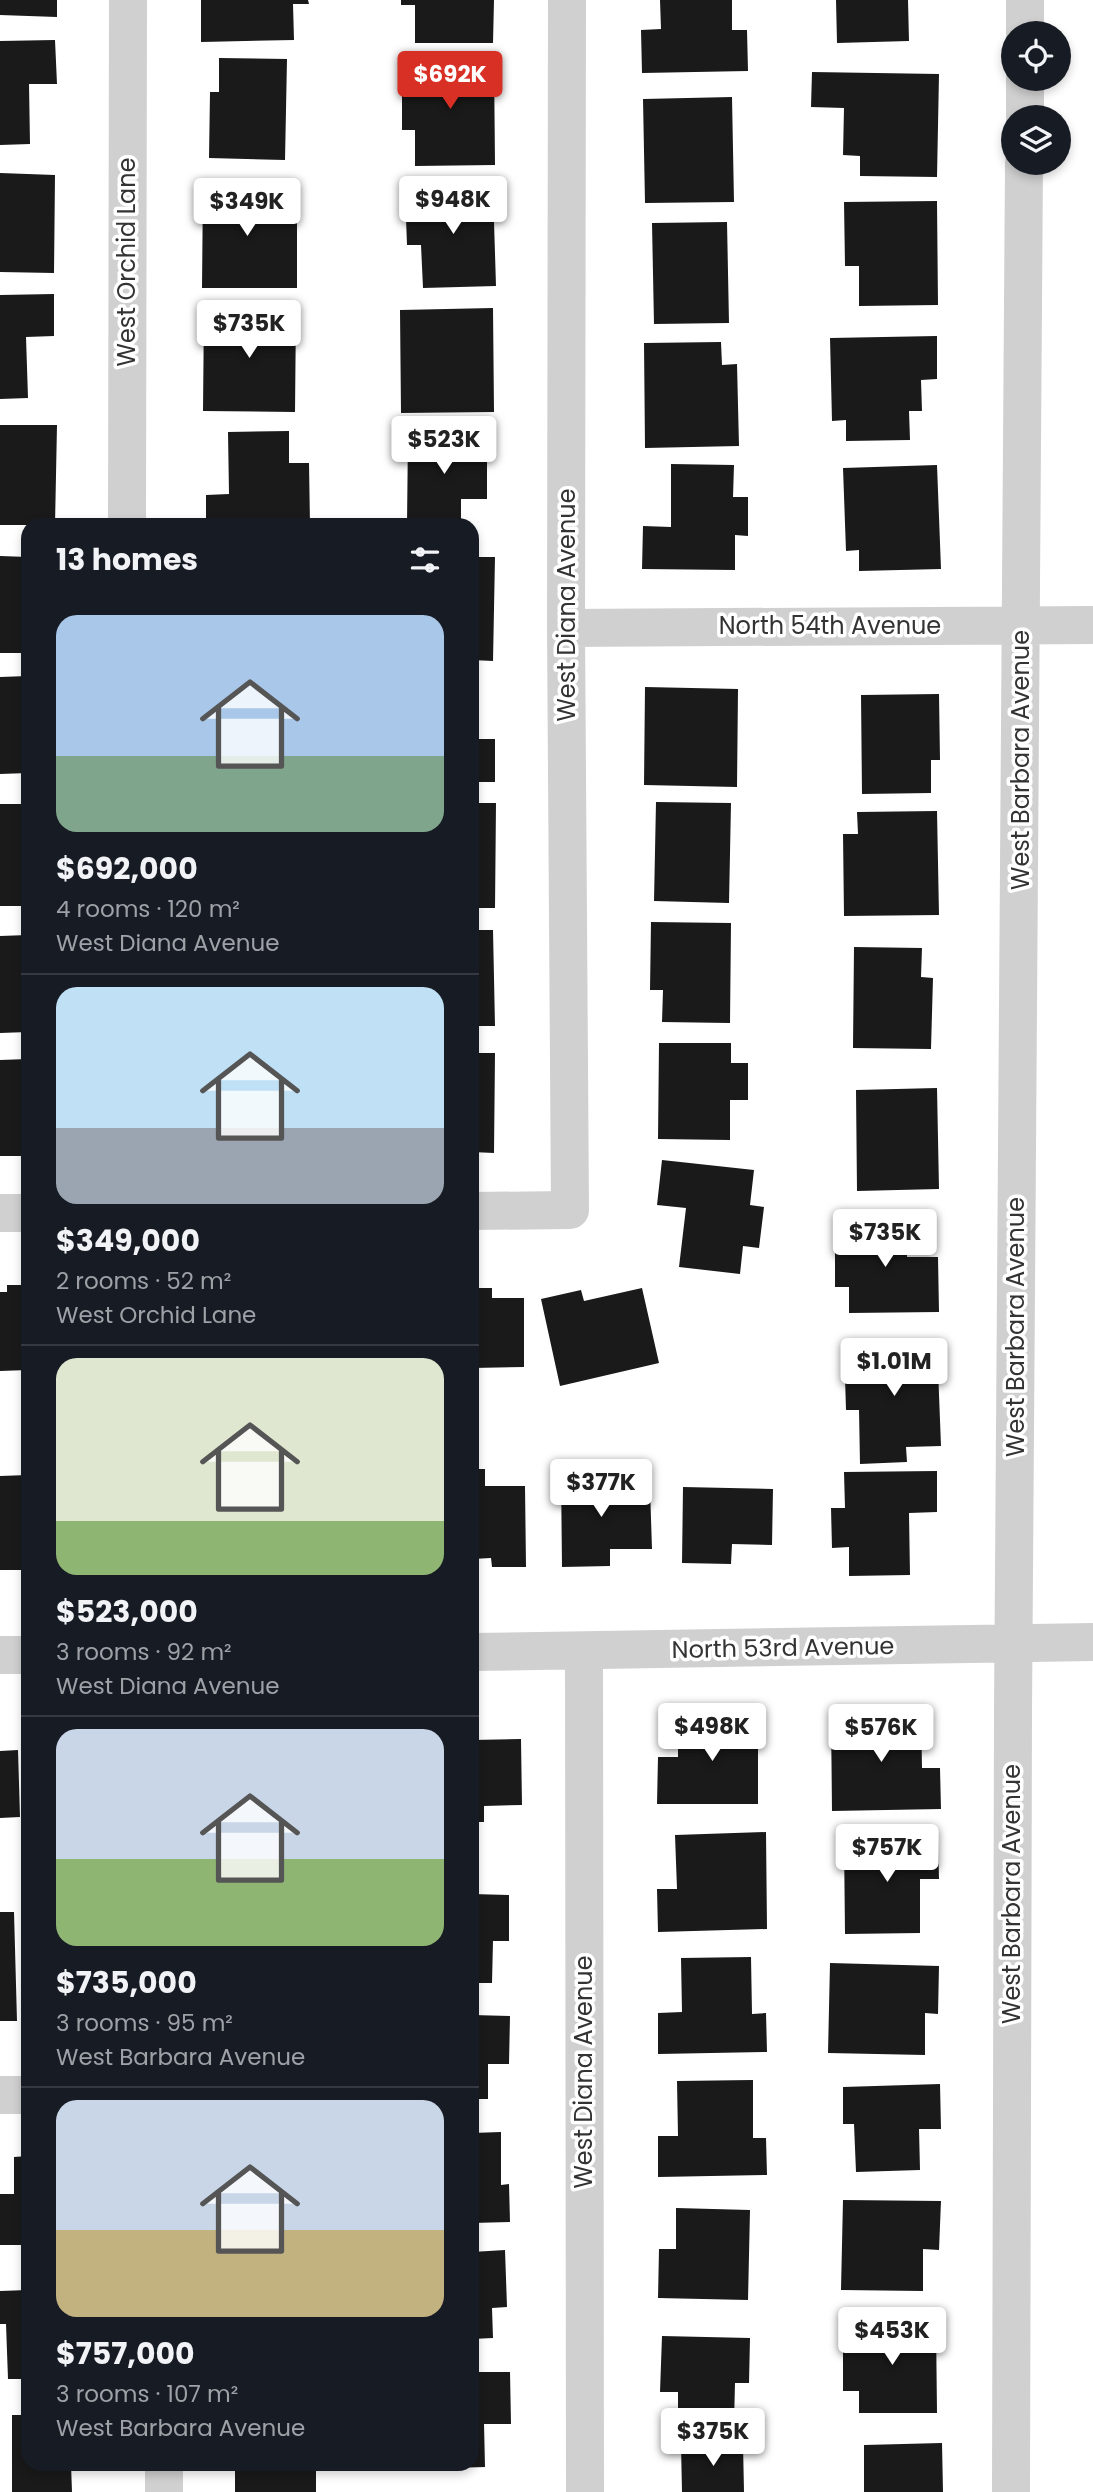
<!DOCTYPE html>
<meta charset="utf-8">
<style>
:root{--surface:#171b24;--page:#20242c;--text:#f1f3f6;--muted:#9ea1a6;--line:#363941;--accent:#d93025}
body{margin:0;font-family:Poppins,sans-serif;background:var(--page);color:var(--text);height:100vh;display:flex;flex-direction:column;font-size:26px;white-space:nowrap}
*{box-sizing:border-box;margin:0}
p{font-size:23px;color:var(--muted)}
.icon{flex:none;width:38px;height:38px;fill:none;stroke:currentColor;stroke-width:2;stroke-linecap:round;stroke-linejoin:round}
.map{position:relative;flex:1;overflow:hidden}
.panel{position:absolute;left:21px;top:518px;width:458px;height:1953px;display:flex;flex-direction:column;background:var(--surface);border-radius:21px;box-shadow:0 4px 10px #0003}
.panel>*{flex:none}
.controls{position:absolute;left:1001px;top:21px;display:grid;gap:14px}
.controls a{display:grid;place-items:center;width:70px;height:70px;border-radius:50%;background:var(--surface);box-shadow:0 4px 10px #0003;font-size:35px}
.price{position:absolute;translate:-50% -60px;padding:0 16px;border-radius:7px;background:#fff;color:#222;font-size:23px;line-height:46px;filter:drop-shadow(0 2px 4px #0008)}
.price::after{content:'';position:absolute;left:50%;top:42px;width:21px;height:16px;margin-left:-10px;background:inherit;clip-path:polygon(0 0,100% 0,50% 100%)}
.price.current{background:var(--accent);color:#fff}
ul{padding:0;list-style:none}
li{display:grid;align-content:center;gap:14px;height:371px;padding:0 35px}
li+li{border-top:2px solid var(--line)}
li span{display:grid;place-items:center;height:217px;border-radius:21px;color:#555}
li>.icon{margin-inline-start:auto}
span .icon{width:126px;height:126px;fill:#fffc;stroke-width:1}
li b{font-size:30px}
h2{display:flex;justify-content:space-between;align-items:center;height:84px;padding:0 35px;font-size:30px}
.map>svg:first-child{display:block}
.building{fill:#1a1a1a}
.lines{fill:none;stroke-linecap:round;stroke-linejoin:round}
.minor{stroke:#d0d0d0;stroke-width:38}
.labels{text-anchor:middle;stroke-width:7;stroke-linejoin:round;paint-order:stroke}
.street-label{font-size:24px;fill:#333;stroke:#fff}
</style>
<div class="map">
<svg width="1093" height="2492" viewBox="0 0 1093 2492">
<rect width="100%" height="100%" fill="#fff"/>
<!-- building -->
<path class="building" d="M 0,0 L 57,0 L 57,17 L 0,15 Z
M 201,0 L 308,0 L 309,4 L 293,4 L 294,40 L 201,42 Z
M 401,0 L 494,0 L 493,43 L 415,43 L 415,5 L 401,5 Z
M 660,0 L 732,0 L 732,30 L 747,30 L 748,71 L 642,73 L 641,30 L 661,29 Z
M 836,0 L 908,0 L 909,41 L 837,43 Z
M 55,40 L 57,84 L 29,84 L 30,144 L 0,145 L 0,41 Z
M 219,58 L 287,59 L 285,160 L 209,158 L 210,92 L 219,92 Z
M 494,60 L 495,165 L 415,166 L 415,130 L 402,130 L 402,61 Z
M 812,72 L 939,74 L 937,177 L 860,176 L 860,156 L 843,155 L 844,108 L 811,107 Z
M 732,97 L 734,202 L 645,203 L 643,99 Z
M 0,173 L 55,175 L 54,273 L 0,272 Z
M 203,184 L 283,185 L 283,222 L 297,222 L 297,288 L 202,288 Z
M 493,189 L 496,286 L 423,288 L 421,245 L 407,245 L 405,191 Z
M 937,201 L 938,305 L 859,306 L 859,266 L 845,266 L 844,202 Z
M 727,222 L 729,323 L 654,324 L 652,223 Z
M 54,294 L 54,336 L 26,337 L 28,398 L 0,399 L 0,295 Z
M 204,307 L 296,308 L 295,412 L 203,411 Z
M 493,308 L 494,412 L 401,413 L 400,310 Z
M 937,336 L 937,379 L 921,380 L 922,411 L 909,411 L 910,440 L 846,441 L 846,420 L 832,421 L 830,338 Z
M 721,342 L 722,365 L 737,364 L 739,446 L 645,448 L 644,343 Z
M 0,425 L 57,425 L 55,525 L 0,525 Z
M 289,431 L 289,463 L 309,463 L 310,525 L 206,525 L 206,495 L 229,494 L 228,432 Z
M 408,434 L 487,434 L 487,499 L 461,499 L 461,525 L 407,525 Z
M 671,464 L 734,465 L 733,497 L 748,497 L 748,536 L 735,535 L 735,570 L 642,569 L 643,526 L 671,527 Z
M 937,465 L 941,569 L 859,571 L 859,550 L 846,551 L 843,468 Z
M 0,556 L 28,557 L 28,653 L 0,653 Z
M 472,557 L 495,557 L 493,661 L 472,660 Z
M 28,676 L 28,773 L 0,774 L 0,677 Z
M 645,687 L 738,689 L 737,787 L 644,785 Z
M 939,694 L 940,760 L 931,760 L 931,793 L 862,794 L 861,695 Z
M 472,739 L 495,739 L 495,782 L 472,782 Z
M 656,802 L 731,803 L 729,903 L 654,901 Z
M 472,803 L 496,803 L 495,908 L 472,908 Z
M 0,804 L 28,804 L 28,906 L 0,906 Z
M 937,811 L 939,915 L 844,916 L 843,834 L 858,834 L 857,812 Z
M 651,922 L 731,923 L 730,1023 L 662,1022 L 663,990 L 650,990 Z
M 472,930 L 493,930 L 495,1026 L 472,1026 Z
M 28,935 L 28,1032 L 0,1033 L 0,936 Z
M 854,947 L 922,948 L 921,977 L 933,978 L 931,1049 L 853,1048 Z
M 659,1043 L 731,1043 L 731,1063 L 748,1063 L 748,1100 L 730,1100 L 730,1140 L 658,1139 Z
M 472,1053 L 495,1053 L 494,1153 L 472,1152 Z
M 28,1059 L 28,1156 L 0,1156 L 0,1060 Z
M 937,1088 L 939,1189 L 857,1191 L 856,1090 Z
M 662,1160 L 754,1170 L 750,1205 L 764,1207 L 759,1248 L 743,1246 L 740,1274 L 679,1267 L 686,1208 L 657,1205 Z
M 906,1216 L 907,1257 L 938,1257 L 939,1312 L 849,1313 L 849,1287 L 835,1287 L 835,1247 L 848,1246 L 848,1218 Z
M 7,1285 L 28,1285 L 28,1370 L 0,1371 L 0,1292 L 7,1292 Z
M 472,1288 L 492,1288 L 492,1298 L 524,1298 L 524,1367 L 472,1368 Z
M 642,1288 L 659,1363 L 560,1386 L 541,1299 L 581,1290 L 584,1301 Z
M 937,1343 L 941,1446 L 906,1447 L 907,1462 L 860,1464 L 859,1410 L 846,1410 L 844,1345 Z
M 472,1469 L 485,1469 L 485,1486 L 525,1486 L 526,1567 L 492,1567 L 491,1558 L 472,1559 Z
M 937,1471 L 937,1512 L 909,1513 L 910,1575 L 849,1576 L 849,1547 L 832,1548 L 831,1508 L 845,1508 L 844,1472 Z
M 607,1472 L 607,1489 L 650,1488 L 652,1549 L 610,1549 L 610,1566 L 562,1567 L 561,1473 Z
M 28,1475 L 28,1570 L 0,1570 L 0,1476 Z
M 683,1487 L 773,1489 L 772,1545 L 732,1544 L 731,1564 L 682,1563 Z
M 921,1712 L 922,1768 L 940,1768 L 941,1809 L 832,1811 L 831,1713 Z
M 678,1717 L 758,1717 L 758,1804 L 657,1804 L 658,1757 L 678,1757 Z
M 521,1739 L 522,1805 L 484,1806 L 484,1822 L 472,1822 L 472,1740 Z
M 18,1750 L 20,1817 L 0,1818 L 0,1751 Z
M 766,1832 L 767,1929 L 658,1932 L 657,1889 L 677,1889 L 675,1835 Z
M 938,1839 L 939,1879 L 920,1879 L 920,1933 L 845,1934 L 844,1840 Z
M 472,1894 L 509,1895 L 509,1941 L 493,1941 L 492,1983 L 472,1983 Z
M 0,1912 L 14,1912 L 17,2021 L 0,2021 Z
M 751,1957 L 752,2014 L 766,2013 L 767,2052 L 658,2054 L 658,2013 L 682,2012 L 681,1958 Z
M 830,1963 L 939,1966 L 938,2014 L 925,2013 L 925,2055 L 828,2053 Z
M 472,2015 L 510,2016 L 509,2064 L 488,2064 L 488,2099 L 472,2099 Z
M 753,2080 L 753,2138 L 766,2138 L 767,2175 L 658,2177 L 658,2136 L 678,2136 L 677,2081 Z
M 940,2084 L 941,2129 L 919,2129 L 920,2170 L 856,2172 L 854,2124 L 843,2124 L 843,2087 Z
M 501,2132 L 501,2185 L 509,2184 L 510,2222 L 472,2223 L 472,2133 Z
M 28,2156 L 28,2245 L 0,2245 L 0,2194 L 14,2194 L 14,2157 Z
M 843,2200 L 941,2201 L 939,2250 L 923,2249 L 923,2291 L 841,2290 Z
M 676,2208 L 750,2210 L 748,2300 L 658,2298 L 659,2249 L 676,2249 Z
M 505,2250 L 507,2307 L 492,2308 L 493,2338 L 472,2339 L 472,2252 Z
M 28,2290 L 28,2379 L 8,2379 L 6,2324 L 0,2324 L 0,2291 Z
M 936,2324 L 937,2413 L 859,2413 L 859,2391 L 843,2391 L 843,2325 Z
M 662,2336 L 750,2338 L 749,2383 L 735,2383 L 734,2423 L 678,2422 L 678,2392 L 660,2392 Z
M 472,2372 L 510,2372 L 511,2424 L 484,2424 L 485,2467 L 416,2469 L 416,2464 L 472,2464 Z
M 12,2415 L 28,2415 L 28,2464 L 71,2464 L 72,2492 L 12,2492 Z
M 942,2443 L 943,2492 L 864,2492 L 864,2445 Z
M 743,2444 L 744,2492 L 682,2492 L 681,2445 Z
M 235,2464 L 316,2464 L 316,2492 L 235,2492 Z"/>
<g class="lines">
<!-- minor -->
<path class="minor" d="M 1025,33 L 1025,0
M 1025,117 L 1025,79
M 127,525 L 128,0
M 566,628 L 1093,625
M 472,1211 L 570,1210 L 566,628 L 567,0
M 0,1213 L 28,1213
M 472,1652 L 1093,1642
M 584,1652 L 585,2492
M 0,1655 L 28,1655
M 0,2095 L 28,2095
M 164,2492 L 164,2464
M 1011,2492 L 1013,1712 L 1024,163"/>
</g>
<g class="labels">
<!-- street labels -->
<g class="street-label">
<text transform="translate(127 262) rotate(-90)" y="8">West Orchid Lane</text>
<text transform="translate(567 605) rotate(-90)" y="8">West Diana Avenue</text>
<text x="830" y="634">North 54th Avenue</text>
<text transform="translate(1021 760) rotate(-90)" y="8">West Barbara Avenue</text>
<text transform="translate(1016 1327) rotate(-90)" y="8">West Barbara Avenue</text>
<text transform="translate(783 1648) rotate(-1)" y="8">North 53rd Avenue</text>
<text transform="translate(1012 1894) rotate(-90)" y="8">West Barbara Avenue</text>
<text transform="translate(584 2072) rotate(-90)" y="8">West Diana Avenue</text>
</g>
</g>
</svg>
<div class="controls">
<a><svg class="icon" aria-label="locate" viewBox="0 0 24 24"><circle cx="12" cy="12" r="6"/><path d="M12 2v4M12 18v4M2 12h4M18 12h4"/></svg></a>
<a><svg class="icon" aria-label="layers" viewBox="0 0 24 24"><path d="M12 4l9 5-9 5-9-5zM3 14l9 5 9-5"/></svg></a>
</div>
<b class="price current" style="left:450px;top:111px">$692K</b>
<b class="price" style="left:453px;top:236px">$948K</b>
<b class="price" style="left:247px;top:238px">$349K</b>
<b class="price" style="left:249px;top:360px">$735K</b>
<b class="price" style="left:444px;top:476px">$523K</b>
<b class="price" style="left:885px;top:1269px">$735K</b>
<b class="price" style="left:894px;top:1398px">$1.01M</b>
<b class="price" style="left:601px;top:1519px">$377K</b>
<b class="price" style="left:712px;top:1763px">$498K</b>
<b class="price" style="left:881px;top:1764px">$576K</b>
<b class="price" style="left:887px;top:1884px">$757K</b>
<b class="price" style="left:892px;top:2367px">$453K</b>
<b class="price" style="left:713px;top:2468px">$375K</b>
<section class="panel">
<h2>13 homes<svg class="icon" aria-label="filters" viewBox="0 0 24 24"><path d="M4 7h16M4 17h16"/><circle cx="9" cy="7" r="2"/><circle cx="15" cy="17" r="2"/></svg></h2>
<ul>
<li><span style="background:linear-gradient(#a9c7e8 65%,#7fa58c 0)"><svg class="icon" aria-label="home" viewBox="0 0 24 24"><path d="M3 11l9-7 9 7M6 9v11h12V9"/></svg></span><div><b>$692,000</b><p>4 rooms · 120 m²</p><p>West Diana Avenue</p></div></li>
<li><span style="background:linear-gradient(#bfe0f5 65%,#9aa5b1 0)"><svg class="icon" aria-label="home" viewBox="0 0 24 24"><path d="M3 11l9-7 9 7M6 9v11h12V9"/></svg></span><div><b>$349,000</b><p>2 rooms · 52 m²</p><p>West Orchid Lane</p></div></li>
<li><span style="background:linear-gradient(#dfe7d0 75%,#8fb573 0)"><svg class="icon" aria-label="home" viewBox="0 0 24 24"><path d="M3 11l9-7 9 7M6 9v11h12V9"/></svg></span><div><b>$523,000</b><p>3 rooms · 92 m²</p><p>West Diana Avenue</p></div></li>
<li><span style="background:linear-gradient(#c9d6e8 60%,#8fb573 0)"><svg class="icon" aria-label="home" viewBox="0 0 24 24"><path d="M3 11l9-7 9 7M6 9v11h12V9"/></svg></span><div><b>$735,000</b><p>3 rooms · 95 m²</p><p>West Barbara Avenue</p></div></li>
<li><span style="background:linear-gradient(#c9d6e8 60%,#c2b280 0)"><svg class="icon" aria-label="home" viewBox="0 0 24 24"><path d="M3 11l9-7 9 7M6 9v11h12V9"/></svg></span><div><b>$757,000</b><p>3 rooms · 107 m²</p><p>West Barbara Avenue</p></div></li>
</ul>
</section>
</div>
